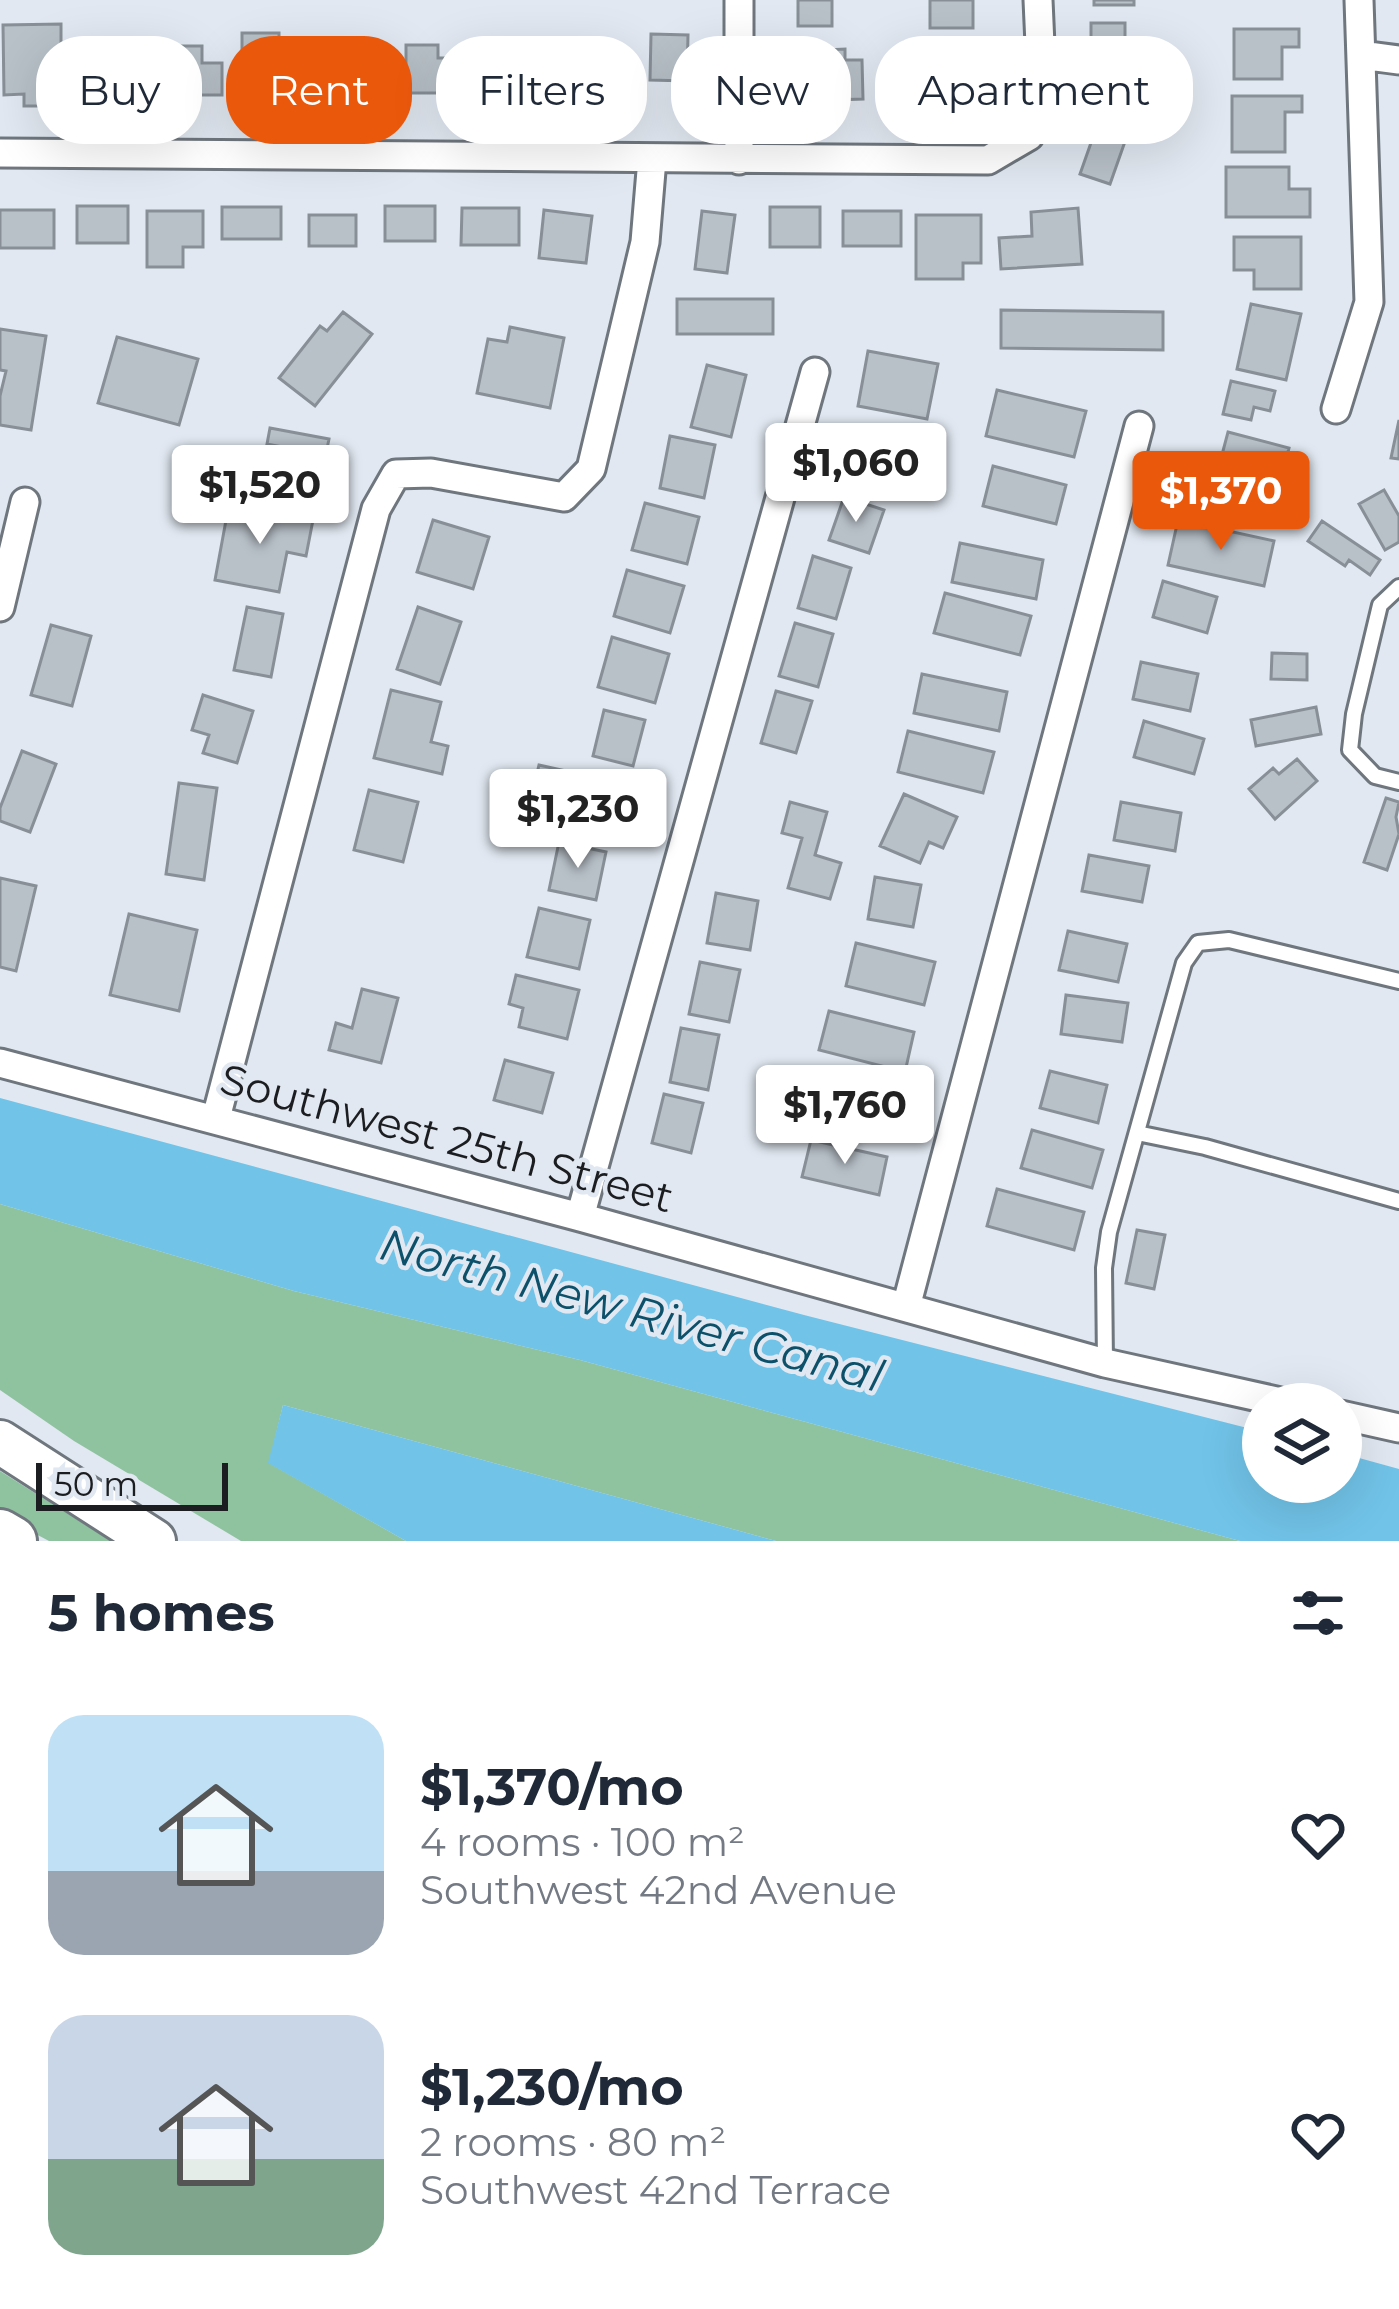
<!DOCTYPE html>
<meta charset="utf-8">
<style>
:root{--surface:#fff;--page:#f2f2f3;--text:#1f2937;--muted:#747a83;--accent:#ea580c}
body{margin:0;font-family:Montserrat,sans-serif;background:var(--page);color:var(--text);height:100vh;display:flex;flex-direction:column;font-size:45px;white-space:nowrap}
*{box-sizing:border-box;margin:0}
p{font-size:39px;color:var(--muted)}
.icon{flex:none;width:66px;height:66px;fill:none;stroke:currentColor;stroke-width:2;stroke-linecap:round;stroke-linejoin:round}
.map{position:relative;height:1541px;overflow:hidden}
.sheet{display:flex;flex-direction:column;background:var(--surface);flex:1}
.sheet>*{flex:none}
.guide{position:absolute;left:36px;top:36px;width:1329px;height:108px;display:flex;gap:24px}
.controls{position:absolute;left:1242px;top:1383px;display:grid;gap:24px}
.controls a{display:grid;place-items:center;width:120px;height:120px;border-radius:50%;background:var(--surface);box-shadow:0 12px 48px #0002;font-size:60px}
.scale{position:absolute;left:36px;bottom:30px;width:192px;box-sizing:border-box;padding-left:12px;border:6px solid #1b1d20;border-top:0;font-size:33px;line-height:42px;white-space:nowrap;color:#1b1d20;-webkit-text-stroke:9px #e1e8f1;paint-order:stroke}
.price{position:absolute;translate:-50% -102px;padding:0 27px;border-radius:12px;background:#fff;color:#222;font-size:39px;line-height:78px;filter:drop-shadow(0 3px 6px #0008)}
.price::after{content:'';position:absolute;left:50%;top:72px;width:36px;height:27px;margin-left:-18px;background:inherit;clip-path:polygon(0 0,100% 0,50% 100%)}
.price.selected{background:var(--accent);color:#fff}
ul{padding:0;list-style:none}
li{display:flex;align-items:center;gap:36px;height:300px;padding:0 48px}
li span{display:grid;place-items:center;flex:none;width:336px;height:240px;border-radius:36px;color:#555}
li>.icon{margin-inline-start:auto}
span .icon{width:144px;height:144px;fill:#fffc;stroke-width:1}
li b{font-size:51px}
h2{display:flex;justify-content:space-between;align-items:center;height:144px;padding:0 48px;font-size:51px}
.chip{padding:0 42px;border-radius:48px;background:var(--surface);box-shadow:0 12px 48px #0002;font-size:42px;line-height:108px}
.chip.selected{background:var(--accent);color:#fff}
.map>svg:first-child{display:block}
.green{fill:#8fc39f}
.water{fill:#71c3e8}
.building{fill:#b8c0c8;stroke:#888f97;stroke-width:3}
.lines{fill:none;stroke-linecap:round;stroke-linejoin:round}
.lane-casing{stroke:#6f767e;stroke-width:20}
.street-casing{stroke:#6f767e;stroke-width:33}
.primary-casing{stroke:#6f767e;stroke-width:48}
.highway-casing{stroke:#6f767e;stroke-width:54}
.lane{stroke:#fff;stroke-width:14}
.street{stroke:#fff;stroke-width:27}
.primary{stroke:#fff;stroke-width:42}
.highway{stroke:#fff;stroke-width:48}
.labels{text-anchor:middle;stroke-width:9;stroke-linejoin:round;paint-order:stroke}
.street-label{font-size:42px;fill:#1b1d20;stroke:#e1e8f1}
.water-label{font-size:45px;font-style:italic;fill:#0c506a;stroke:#e1e8f1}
</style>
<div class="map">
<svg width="1399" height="1541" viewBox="0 0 1399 1541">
<rect width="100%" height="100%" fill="#e1e8f1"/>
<!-- green -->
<path class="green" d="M 0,1204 L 294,1291 L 580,1360 L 1240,1541 L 776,1541 L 283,1405 L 269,1463 L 406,1541 L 241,1541 L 74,1441 L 0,1390 Z
M 0,1471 L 111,1541 L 49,1541 L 0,1515 Z"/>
<!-- water -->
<path class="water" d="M 0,1098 L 804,1315 L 1263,1432 L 1263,1482 L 1341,1482 L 1341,1453 L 1399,1469 L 1399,1541 L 1240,1541 L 580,1360 L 294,1291 L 0,1204 Z
M 283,1405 L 776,1541 L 406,1541 L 268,1463 Z"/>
<!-- building -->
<path class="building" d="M 798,0 L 832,0 L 832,26 L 798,26 Z
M 930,0 L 973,0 L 973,28 L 930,28 Z
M 1094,0 L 1134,0 L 1134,5 L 1094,5 Z
M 1091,23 L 1125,23 L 1125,81 L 1091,81 Z
M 61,24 L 61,93 L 39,93 L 39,106 L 24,106 L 24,94 L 4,95 L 3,25 Z
M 1234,29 L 1299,29 L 1299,47 L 1282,47 L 1282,79 L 1234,79 Z
M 242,33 L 279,33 L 279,52 L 301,52 L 301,90 L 242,90 Z
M 651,34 L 688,35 L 687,81 L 650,80 Z
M 905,42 L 967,42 L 967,92 L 905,92 Z
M 558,43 L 593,43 L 593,57 L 609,57 L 609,92 L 558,92 Z
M 406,45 L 438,45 L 438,58 L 455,58 L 455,93 L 406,93 Z
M 163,46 L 202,46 L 202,63 L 222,63 L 222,95 L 163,95 Z
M 323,49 L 361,49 L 361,65 L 381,65 L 381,95 L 323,95 Z
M 845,49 L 845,60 L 862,60 L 863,99 L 805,101 L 804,51 Z
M 484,53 L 535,53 L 535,98 L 484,98 Z
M 90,57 L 137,57 L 136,89 L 89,89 Z
M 1232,96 L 1302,96 L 1302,112 L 1285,112 L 1285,152 L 1232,152 Z
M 1098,123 L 1128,133 L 1110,184 L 1080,174 Z
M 1226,167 L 1289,167 L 1289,189 L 1310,189 L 1310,217 L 1226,217 Z
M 77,206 L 128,206 L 128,243 L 77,243 Z
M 385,206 L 435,206 L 435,241 L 385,241 Z
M 222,207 L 281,207 L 281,239 L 222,239 Z
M 770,207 L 820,207 L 820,247 L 770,247 Z
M 462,208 L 519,208 L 519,245 L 461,245 Z
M 1078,208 L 1082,264 L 1001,269 L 999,238 L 1032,236 L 1031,212 Z
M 0,210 L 54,210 L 54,248 L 0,248 Z
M 544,210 L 592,216 L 586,263 L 539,258 Z
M 147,211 L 203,211 L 203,247 L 183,247 L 183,267 L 147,267 Z
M 702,211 L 735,215 L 727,273 L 695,269 Z
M 843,211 L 901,211 L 901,246 L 843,246 Z
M 309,215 L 356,215 L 356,246 L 309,246 Z
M 916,215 L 981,215 L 981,263 L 963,263 L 963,279 L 916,279 Z
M 1234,237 L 1301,237 L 1301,289 L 1254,289 L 1254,270 L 1234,270 Z
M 677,299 L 773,299 L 773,334 L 677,334 Z
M 1251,304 L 1301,314 L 1286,380 L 1237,369 Z
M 1001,310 L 1163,312 L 1163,350 L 1001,348 Z
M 343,312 L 372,334 L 315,406 L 279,378 L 320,326 L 327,331 Z
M 510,327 L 564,338 L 550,408 L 477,393 L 488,339 L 507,342 Z
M 0,329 L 46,336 L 31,430 L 0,425 L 0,396 L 6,371 L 0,370 Z
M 117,337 L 198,359 L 179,425 L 98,403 Z
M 868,351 L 938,364 L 927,419 L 858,406 Z
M 707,365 L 746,375 L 731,437 L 691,427 Z
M 1231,381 L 1275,391 L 1270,411 L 1254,407 L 1251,420 L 1223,414 Z
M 997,390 L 1086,411 L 1074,457 L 986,436 Z
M 1399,420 L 1399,459 L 1391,458 Z
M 270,428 L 329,439 L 319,488 L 281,481 L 287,448 L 267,444 Z
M 859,428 L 902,439 L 891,480 L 848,468 Z
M 1228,432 L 1289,448 L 1271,516 L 1210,500 Z
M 670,436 L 715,445 L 704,498 L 660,488 Z
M 993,466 L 1066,485 L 1056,524 L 983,506 Z
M 1384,490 L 1399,516 L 1399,542 L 1385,550 L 1359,504 Z
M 844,497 L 884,510 L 869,553 L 829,540 Z
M 645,503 L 699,517 L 687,564 L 632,550 Z
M 229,504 L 313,520 L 306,556 L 287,552 L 279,592 L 215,580 Z
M 433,520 L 489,537 L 473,589 L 417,572 Z
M 1178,520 L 1274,541 L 1264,586 L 1168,565 Z
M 1322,521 L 1380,560 L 1370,575 L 1349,560 L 1345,566 L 1308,541 Z
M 960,543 L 1043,560 L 1036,599 L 952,582 Z
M 813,556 L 851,568 L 836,619 L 798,608 Z
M 627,570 L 684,586 L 670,633 L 614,616 Z
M 1163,581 L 1217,597 L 1207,633 L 1153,617 Z
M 945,593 L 1031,616 L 1020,655 L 934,633 Z
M 247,607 L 283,614 L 271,677 L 234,670 Z
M 418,607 L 461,622 L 440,684 L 397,669 Z
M 795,623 L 833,634 L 818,687 L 779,676 Z
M 51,625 L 91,636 L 72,706 L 31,695 Z
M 612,637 L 669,654 L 655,703 L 598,687 Z
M 1272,653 L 1307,654 L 1307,680 L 1271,679 Z
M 1141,662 L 1198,674 L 1190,711 L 1133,699 Z
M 922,674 L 1007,692 L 999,731 L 914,713 Z
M 391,690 L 441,702 L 431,742 L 448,746 L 442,774 L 374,758 Z
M 776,691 L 812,701 L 796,753 L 761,743 Z
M 203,695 L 253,711 L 237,763 L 203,753 L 209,735 L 192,730 Z
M 1316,707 L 1321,734 L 1256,746 L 1251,720 Z
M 604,710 L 645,720 L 633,766 L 593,756 Z
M 1144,721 L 1204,739 L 1194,774 L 1134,757 Z
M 908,731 L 994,752 L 983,793 L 898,772 Z
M 22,751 L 56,764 L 30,832 L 0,821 L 0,808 Z
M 1297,759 L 1317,781 L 1275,819 L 1249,789 L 1273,768 L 1279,774 Z
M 539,765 L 628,785 L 617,833 L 565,821 L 569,803 L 532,794 Z
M 179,783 L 217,788 L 204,880 L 166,874 Z
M 369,790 L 418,802 L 403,862 L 354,850 Z
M 904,794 L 957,817 L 943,848 L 929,842 L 920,863 L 880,846 Z
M 1386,798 L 1399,802 L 1396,817 L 1399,834 L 1387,870 L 1364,862 Z
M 790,802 L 827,812 L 815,855 L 841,863 L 830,899 L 788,888 L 802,838 L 782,833 Z
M 1121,802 L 1181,813 L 1175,851 L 1114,840 Z
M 559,842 L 606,852 L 596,900 L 549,890 Z
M 1089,855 L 1149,866 L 1142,902 L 1082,891 Z
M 875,877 L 921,885 L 913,927 L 868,919 Z
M 0,878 L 36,886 L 16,971 L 0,967 Z
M 716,893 L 758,901 L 750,950 L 707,943 Z
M 539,908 L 590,920 L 579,969 L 527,957 Z
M 129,914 L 197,930 L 179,1011 L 110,995 Z
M 1068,931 L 1127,944 L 1118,982 L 1059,970 Z
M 856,943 L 935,962 L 924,1005 L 846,986 Z
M 700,962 L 740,970 L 729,1022 L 689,1014 Z
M 516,975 L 579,990 L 567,1039 L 519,1027 L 523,1008 L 509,1004 Z
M 362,989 L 398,998 L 381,1063 L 329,1050 L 336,1023 L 352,1028 Z
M 1066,995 L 1128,1003 L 1122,1042 L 1061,1034 Z
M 829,1011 L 914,1032 L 905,1072 L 819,1050 Z
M 681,1028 L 719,1035 L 708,1090 L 670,1082 Z
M 505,1060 L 553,1073 L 542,1113 L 494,1100 Z
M 819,1069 L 901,1091 L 890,1132 L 808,1110 Z
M 1050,1071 L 1107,1085 L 1098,1123 L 1040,1108 Z
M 664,1094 L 703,1103 L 691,1153 L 652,1143 Z
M 1032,1130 L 1103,1150 L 1092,1188 L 1021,1168 Z
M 811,1140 L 887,1157 L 879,1195 L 802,1177 Z
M 997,1189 L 1084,1212 L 1074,1250 L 987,1226 Z
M 1137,1230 L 1165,1235 L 1154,1289 L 1126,1283 Z"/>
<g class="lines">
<defs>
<path id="lane" d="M 1399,587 L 1380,605 L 1354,714 L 1350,750 L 1375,776 L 1399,782
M 1137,1133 L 1205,1147 L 1399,1201
M 1105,1363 L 1104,1268 L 1109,1232 L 1184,963 L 1198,943 L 1229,940 L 1399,981"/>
<path id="street" d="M 739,0 L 739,160
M 1361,55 L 1399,60
M 0,153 L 988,160 L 1029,136 L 1042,90 L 1038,0
M 1336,409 L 1369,302 L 1359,0
M 0,607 L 25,502
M 0,1063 L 580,1217 L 1105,1363 L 1290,1404
M 216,1118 L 376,509 L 396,474 L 431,473 L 564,497 L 591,469 L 645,242 L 652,159
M 580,1217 L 815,372
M 906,1307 L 1139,426
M 1341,1415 L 1399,1428"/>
<path id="primary" d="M 0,1442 L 154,1541"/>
<path id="highway" d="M 0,1534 L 12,1541"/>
</defs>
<!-- lane casing -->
<use href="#lane" class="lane-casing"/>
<!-- street casing -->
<use href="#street" class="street-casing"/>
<!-- primary casing -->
<use href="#primary" class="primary-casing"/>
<!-- highway casing -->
<use href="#highway" class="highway-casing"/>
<!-- lane -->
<use href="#lane" class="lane"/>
<!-- street -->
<use href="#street" class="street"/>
<!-- primary -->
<use href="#primary" class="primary"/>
<!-- highway -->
<use href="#highway" class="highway"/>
</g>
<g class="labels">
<!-- street labels -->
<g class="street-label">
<text transform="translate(447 1138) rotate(15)" y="15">Southwest 25th Street</text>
</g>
<!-- water labels -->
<g class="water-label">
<text transform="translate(632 1310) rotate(15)" y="16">North New River Canal</text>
</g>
</g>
</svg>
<div class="controls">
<a><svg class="icon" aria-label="layers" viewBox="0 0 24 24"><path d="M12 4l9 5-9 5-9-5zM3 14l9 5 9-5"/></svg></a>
</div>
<div class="scale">50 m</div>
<b class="price" style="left:856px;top:525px">$1,060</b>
<b class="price" style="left:260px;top:547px">$1,520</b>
<b class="price selected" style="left:1221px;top:553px">$1,370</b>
<b class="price" style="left:578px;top:871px">$1,230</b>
<b class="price" style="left:845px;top:1167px">$1,760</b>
<div class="guide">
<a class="chip">Buy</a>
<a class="chip selected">Rent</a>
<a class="chip">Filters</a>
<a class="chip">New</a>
<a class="chip">Apartment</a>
</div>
</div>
<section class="sheet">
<h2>5 homes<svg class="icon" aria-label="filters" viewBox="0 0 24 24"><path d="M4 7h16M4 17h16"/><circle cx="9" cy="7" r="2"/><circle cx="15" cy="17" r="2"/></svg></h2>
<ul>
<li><span style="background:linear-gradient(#bfe0f5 65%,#9aa5b1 0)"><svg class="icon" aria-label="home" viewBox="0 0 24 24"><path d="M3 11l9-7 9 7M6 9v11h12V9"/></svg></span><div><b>$1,370/mo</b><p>4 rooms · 100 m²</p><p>Southwest 42nd Avenue</p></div><svg class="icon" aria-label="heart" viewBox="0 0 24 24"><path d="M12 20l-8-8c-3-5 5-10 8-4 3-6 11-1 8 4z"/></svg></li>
<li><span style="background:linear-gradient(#c9d6e8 60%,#7fa58c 0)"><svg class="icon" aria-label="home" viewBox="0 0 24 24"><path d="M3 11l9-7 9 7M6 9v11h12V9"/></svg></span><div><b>$1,230/mo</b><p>2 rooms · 80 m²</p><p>Southwest 42nd Terrace</p></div><svg class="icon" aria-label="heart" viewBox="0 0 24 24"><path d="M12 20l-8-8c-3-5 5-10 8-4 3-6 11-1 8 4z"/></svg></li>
</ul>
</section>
